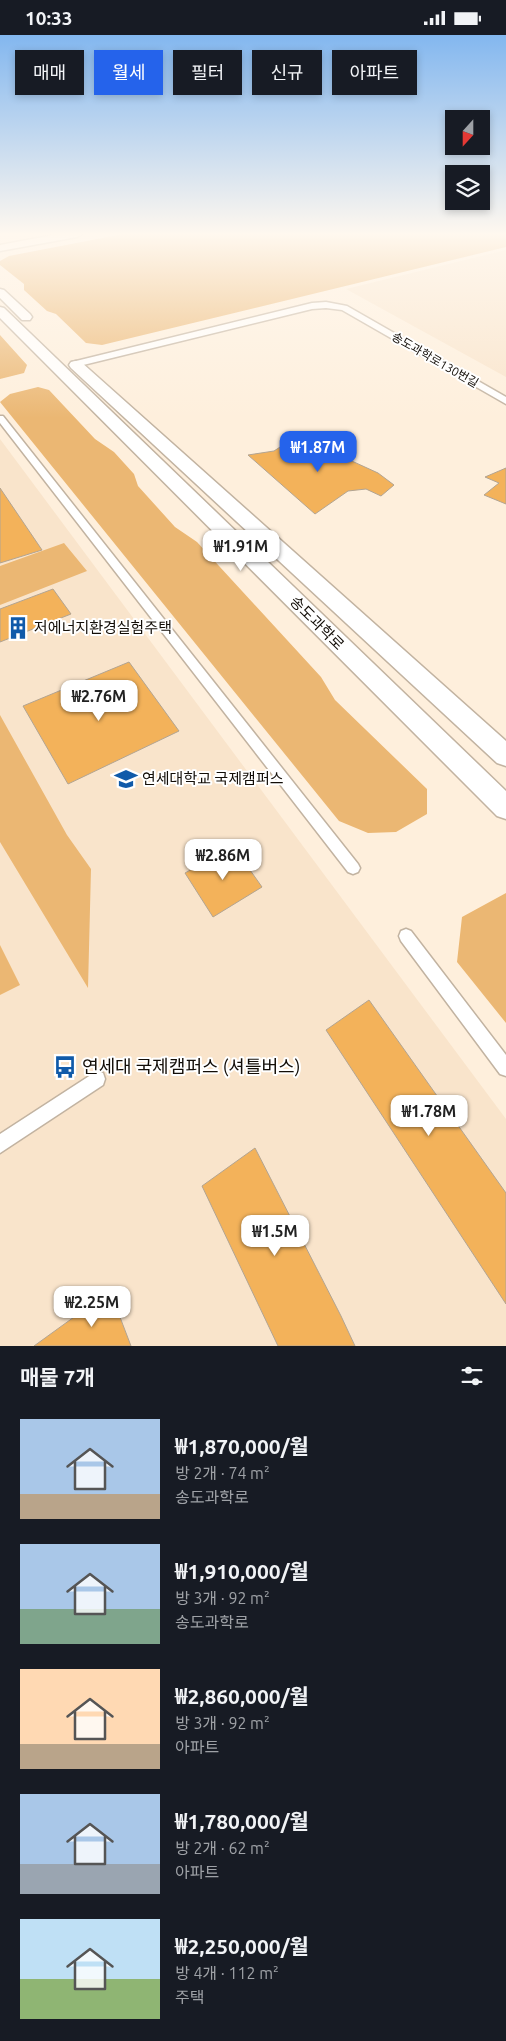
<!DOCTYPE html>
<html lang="ko">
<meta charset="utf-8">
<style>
:root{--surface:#171b24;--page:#20242c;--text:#f1f3f6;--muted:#9ea1a6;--accent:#2563eb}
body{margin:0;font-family:Ubuntu,"Noto Sans KR",sans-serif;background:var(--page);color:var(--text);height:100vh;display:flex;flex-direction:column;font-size:19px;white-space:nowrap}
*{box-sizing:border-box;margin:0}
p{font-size:16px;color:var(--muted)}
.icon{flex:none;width:28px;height:28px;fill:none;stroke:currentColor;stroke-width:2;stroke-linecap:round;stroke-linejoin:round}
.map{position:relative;height:1311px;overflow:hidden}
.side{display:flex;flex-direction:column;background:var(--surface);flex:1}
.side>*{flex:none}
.hud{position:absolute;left:15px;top:15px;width:476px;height:45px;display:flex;gap:10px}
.needle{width:32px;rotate:201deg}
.fabs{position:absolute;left:445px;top:75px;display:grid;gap:10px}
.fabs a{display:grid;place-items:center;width:45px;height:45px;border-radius:0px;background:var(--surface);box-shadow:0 2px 8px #0003;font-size:25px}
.price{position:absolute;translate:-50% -42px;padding:0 11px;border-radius:10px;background:#fff;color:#222;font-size:16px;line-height:32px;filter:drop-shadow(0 1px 2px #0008)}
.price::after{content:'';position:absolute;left:50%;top:30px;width:15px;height:11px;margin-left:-8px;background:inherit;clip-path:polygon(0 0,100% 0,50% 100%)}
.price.on{background:var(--accent);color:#fff}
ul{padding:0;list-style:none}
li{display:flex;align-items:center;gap:15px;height:125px;padding:0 20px}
li span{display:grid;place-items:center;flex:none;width:140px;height:100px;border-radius:0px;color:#555}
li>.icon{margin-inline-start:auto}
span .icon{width:60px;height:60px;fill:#fffc;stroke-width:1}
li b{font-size:21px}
h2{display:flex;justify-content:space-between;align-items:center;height:60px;padding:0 20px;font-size:21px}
.chip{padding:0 18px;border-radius:0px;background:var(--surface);box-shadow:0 2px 8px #0003;font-size:18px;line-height:45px}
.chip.on{background:var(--accent);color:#fff}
.status{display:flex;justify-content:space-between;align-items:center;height:35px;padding:0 25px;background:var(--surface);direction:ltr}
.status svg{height:14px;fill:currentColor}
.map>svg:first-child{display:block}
.built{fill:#f9e4cb}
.green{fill:#ebb773}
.building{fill:#f3b25a;stroke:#b2a492}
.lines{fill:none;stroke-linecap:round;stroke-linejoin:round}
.pedestrian-casing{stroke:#c2b3a1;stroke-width:3}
.minor-casing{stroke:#c2b3a1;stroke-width:3}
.secondary-casing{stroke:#c2b3a1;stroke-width:3}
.pedestrian{fill:#fff;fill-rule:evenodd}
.minor{fill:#fff;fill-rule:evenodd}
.secondary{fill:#fff;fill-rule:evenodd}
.labels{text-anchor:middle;stroke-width:4;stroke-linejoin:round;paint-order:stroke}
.far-street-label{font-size:12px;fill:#120d07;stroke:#fff}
.street-label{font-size:15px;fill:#120d07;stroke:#fff}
.poi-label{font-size:15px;fill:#120d07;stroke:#fff;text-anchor:start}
.near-poi-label{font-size:18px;fill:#120d07;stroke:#fff;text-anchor:start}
</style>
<div class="status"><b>10:33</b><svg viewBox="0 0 49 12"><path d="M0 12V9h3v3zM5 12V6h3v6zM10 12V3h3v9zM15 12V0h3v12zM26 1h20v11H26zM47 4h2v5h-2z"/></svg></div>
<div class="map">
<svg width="506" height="1311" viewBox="0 0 506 1311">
<rect width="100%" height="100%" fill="#feefdc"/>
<!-- built -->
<path class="built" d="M 506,215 L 506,342 L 346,254 Z
M 0,404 L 506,1084 L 506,1311 L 0,1311 Z"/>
<!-- green -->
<path class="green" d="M 123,199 L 506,199 L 506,212 L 102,310 L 86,308 L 56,279 L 47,276 L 24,255 L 24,249 L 0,230 L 0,226 L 9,221 Z
M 0,300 L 27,330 L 24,338 L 0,344 Z
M 38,352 L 49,355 L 95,404 L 114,417 L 134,439 L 138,451 L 175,492 L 197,507 L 321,642 L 335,665 L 427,754 L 427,779 L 396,797 L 368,798 L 339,786 L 0,367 L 10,359 Z
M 64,508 L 87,536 L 0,570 L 0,531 Z
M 0,680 L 67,800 L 91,834 L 88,953 L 0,807 Z
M 506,858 L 506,988 L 457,927 L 462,882 Z
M 0,910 L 20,950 L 0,960 Z"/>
<!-- building -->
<path class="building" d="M 297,401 L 378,438 L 394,450 L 381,461 L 366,454 L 348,456 L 315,479 L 248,420 L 274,416 Z
M 506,433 L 506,469 L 484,460 L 499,448 L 485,442 Z
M 0,453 L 42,515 L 0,528 Z
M 53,554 L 71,579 L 0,607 L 0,574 Z
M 129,627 L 179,696 L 68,749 L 23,671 Z
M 233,811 L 262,852 L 213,882 L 185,838 Z
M 369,965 L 506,1158 L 506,1269 L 326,995 Z
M 255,1113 L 341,1281 L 355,1311 L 278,1311 L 202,1151 Z
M 110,1256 L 131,1311 L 34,1311 Z"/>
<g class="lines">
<defs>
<path id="pedestrian" d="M 0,381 L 3,381 L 358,829 L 360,833 L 358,837 L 353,839 L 348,837 L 0,388 Z
M 406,894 L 411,896 L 506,1020 L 506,1041 L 500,1039 L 401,906 L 399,901 L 401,896 Z
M 97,1036 L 103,1038 L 105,1044 L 103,1050 L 0,1118 L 0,1099 Z"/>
<path id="minor" d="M 326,267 L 347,271 L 506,362 L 506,369 L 342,275 L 326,273 L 312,274 L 75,332 L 70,329 L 72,327 L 312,268 Z"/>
<path id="secondary" d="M 59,199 L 82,199 L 77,202 L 0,216 L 0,210 Z
M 0,254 L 4,255 L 30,279 L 32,282 L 30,285 L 22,285 L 0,263 Z
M 0,272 L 4,273 L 506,756 L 506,784 L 497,781 L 0,283 Z
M 76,326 L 81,327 L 506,706 L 506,731 L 497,728 L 71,333 L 69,330 L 71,327 Z"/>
</defs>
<!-- pedestrian casing -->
<use href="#pedestrian" class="pedestrian-casing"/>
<!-- minor casing -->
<use href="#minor" class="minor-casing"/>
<!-- secondary casing -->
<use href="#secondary" class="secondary-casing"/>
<!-- pedestrian -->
<use href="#pedestrian" class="pedestrian"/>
<!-- minor -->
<use href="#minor" class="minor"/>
<!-- secondary -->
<use href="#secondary" class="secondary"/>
</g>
<!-- sky -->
<linearGradient id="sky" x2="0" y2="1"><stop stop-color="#83b7ef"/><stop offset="0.52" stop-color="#fff8ef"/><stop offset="1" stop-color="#fff8ef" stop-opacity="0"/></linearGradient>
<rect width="506" height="383" fill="url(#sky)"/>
<!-- icons -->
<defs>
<symbol id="building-bare" viewBox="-9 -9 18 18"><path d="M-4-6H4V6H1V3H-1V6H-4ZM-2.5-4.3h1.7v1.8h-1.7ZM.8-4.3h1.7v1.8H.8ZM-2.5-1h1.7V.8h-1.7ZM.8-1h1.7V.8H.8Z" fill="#105aa9" stroke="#fff" stroke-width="2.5" paint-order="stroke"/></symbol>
<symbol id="university-bare" viewBox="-9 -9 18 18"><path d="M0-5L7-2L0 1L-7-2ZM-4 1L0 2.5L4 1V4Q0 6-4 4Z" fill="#105aa9" stroke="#fff" stroke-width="2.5" paint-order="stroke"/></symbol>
<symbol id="bus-bare" viewBox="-9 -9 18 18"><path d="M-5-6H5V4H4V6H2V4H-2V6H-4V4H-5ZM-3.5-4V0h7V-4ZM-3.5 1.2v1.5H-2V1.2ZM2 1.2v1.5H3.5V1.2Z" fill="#105aa9" stroke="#fff" stroke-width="2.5" paint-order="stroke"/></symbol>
</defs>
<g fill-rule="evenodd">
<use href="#building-bare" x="2" y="577" width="32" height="32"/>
<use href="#university-bare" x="110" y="728" width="32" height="32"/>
<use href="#bus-bare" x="49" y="1016" width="32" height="32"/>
</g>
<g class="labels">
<!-- far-street labels -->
<g class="far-street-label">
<text transform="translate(435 325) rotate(30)" y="4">송도과학로130번길</text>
</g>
<!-- street labels -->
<g class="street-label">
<text transform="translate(317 588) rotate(45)" y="5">송도과학로</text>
</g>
<!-- poi labels -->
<g class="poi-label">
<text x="34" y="598">저에너지환경실험주택</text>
<text x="142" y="749">연세대학교 국제캠퍼스</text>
</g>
<!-- near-poi labels -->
<g class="near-poi-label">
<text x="82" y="1038">연세대 국제캠퍼스 (셔틀버스)</text>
</g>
</g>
</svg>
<div class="fabs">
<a><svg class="needle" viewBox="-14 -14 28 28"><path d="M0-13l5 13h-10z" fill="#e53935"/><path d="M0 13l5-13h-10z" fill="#9ea1a6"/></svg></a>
<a><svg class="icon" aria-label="layers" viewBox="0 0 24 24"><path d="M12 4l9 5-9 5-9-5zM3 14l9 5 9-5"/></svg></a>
</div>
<b class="price on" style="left:318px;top:438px">₩1.87M</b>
<b class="price" style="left:241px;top:537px">₩1.91M</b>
<b class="price" style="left:99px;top:687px">₩2.76M</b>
<b class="price" style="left:223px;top:846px">₩2.86M</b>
<b class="price" style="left:429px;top:1102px">₩1.78M</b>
<b class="price" style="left:275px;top:1222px">₩1.5M</b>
<b class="price" style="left:92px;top:1293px">₩2.25M</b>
<div class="hud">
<a class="chip">매매</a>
<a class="chip on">월세</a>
<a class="chip">필터</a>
<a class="chip">신규</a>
<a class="chip">아파트</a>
</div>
</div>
<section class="side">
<h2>매물 7개<svg class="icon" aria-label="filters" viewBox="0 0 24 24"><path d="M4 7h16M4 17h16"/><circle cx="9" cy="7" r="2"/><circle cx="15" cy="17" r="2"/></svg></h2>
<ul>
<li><span style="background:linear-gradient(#a9c7e8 75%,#b9a48a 0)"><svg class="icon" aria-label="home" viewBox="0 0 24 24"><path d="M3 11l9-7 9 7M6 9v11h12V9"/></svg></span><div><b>₩1,870,000/월</b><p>방 2개 · 74 m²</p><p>송도과학로</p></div></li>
<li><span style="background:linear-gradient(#a9c7e8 65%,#7fa58c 0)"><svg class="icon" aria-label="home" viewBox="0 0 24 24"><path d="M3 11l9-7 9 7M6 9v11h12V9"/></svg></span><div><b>₩1,910,000/월</b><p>방 3개 · 92 m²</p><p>송도과학로</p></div></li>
<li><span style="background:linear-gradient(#ffd9b3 75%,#b9a48a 0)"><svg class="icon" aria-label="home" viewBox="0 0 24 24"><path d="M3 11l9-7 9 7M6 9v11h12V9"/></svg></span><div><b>₩2,860,000/월</b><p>방 3개 · 92 m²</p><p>아파트</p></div></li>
<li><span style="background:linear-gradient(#a9c7e8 70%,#9aa5b1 0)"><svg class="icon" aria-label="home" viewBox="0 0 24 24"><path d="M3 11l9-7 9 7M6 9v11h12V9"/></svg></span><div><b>₩1,780,000/월</b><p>방 2개 · 62 m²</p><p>아파트</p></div></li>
<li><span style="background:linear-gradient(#bfe0f5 60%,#8fb573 0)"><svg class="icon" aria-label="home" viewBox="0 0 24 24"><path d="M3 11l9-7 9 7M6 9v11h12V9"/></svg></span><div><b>₩2,250,000/월</b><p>방 4개 · 112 m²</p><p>주택</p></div></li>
</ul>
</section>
